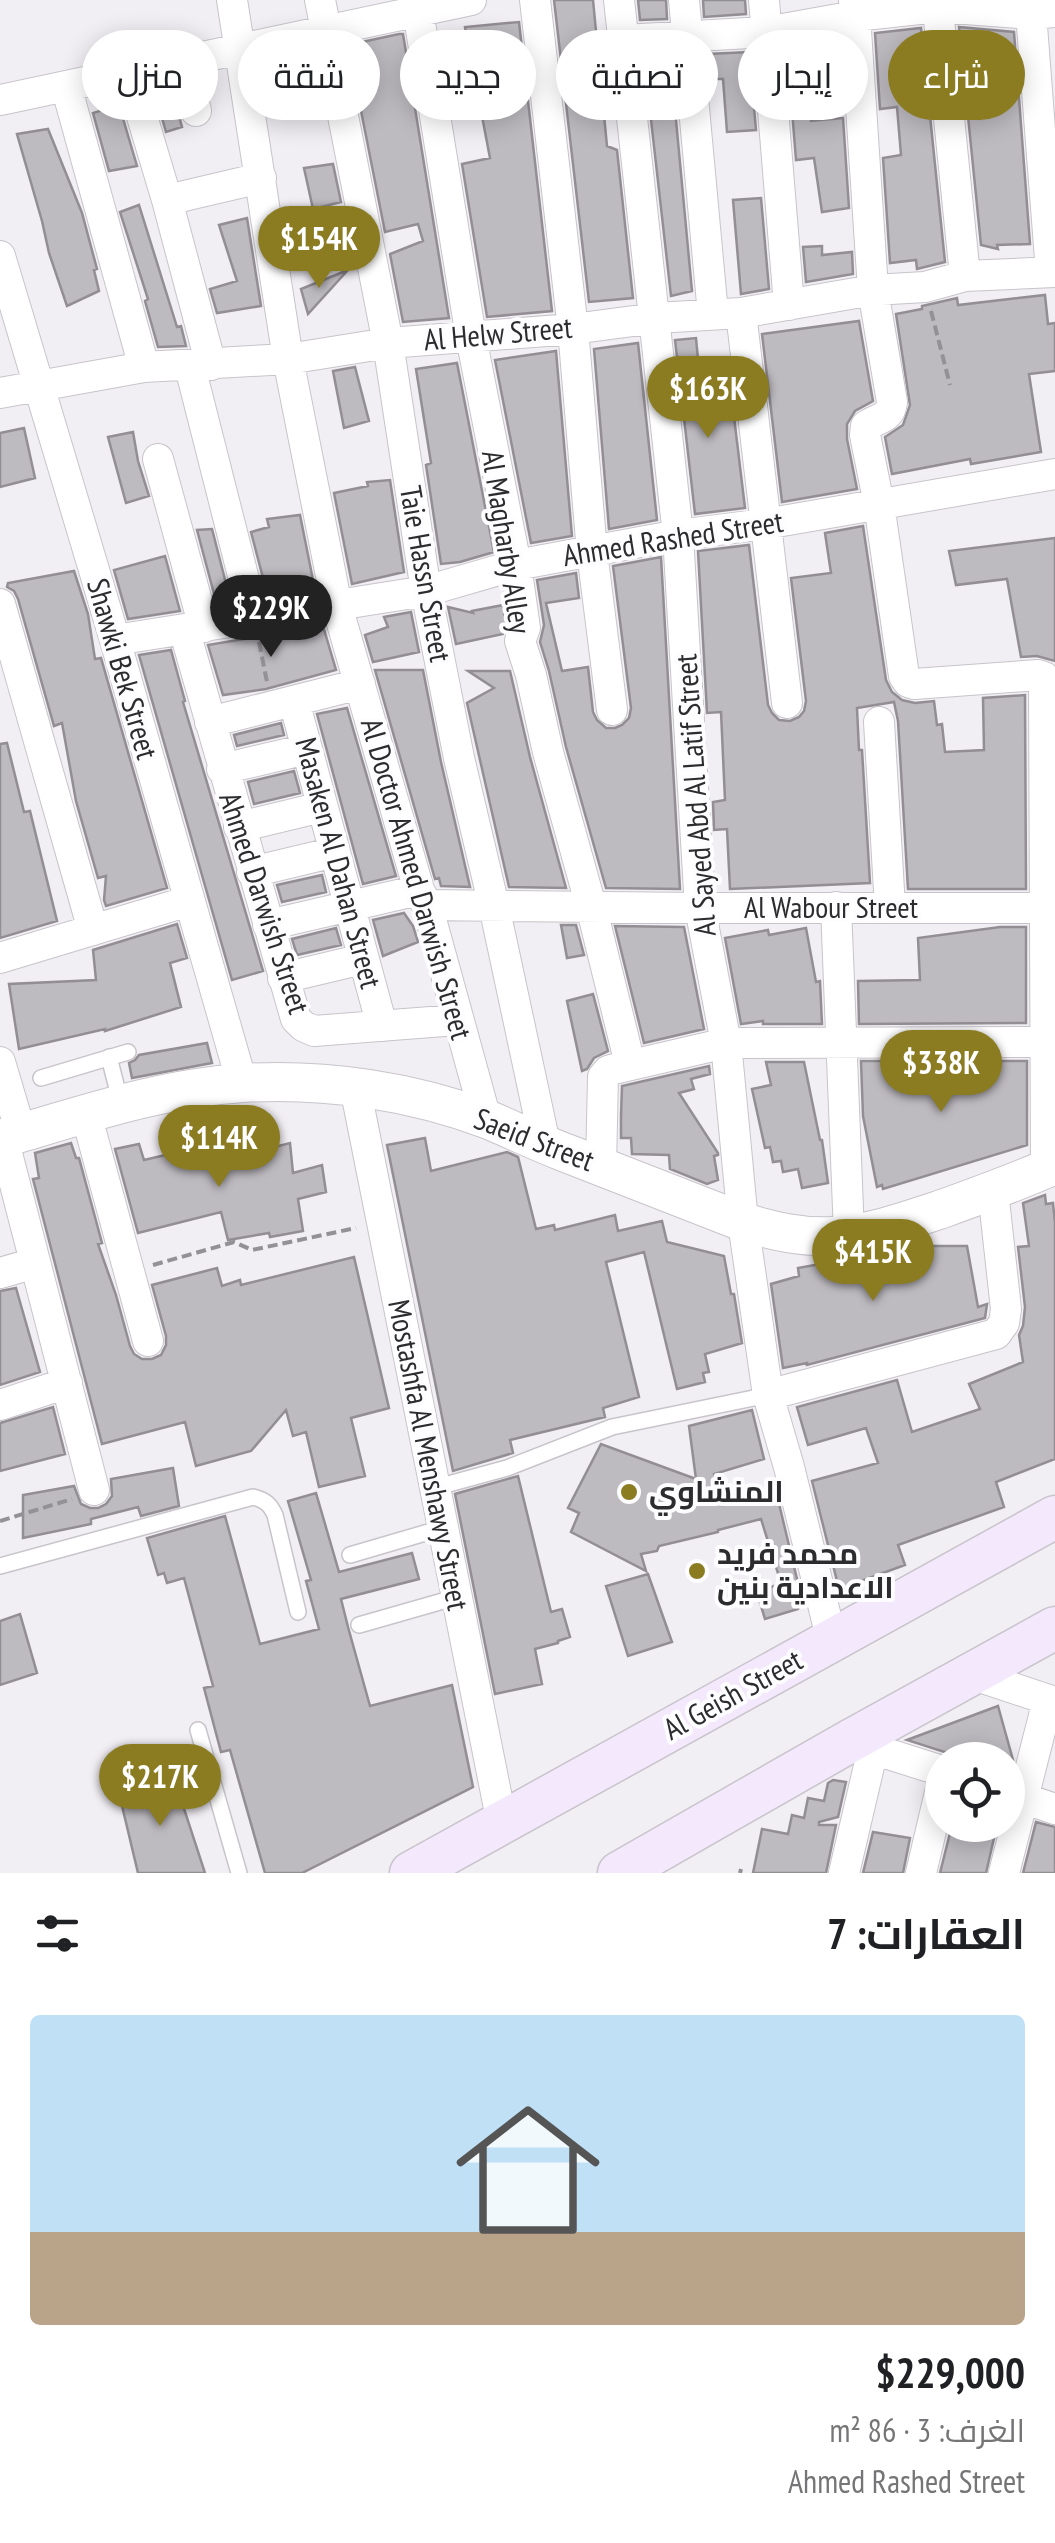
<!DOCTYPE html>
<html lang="ar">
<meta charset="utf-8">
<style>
:root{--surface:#fff;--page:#f2f2f2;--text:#202124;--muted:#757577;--accent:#8b7c22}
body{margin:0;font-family:"PT Sans Narrow",Cairo,sans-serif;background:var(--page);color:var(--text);direction:rtl;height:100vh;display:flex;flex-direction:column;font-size:38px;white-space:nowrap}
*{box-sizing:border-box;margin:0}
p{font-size:32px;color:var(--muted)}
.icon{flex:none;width:55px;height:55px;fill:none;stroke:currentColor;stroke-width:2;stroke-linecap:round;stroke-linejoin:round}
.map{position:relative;height:1873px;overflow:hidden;direction:ltr}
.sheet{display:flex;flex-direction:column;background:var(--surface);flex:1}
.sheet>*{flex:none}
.hud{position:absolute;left:30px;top:30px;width:995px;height:90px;direction:rtl;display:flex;gap:20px}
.tools{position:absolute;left:925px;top:1742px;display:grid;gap:20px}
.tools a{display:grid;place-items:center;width:100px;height:100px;border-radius:50%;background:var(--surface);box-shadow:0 5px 25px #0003;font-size:50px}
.price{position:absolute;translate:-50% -85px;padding:0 22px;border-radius:35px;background:var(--accent);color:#fff;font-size:32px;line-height:65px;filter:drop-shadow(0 2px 5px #0008)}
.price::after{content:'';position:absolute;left:50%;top:60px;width:30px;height:22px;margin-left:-15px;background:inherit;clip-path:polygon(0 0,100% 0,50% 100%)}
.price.current{background:#222;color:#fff}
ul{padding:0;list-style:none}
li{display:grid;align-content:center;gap:20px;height:530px;padding:0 30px}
li span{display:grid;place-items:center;height:310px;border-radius:10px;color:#555}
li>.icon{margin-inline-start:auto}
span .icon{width:180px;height:180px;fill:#fffc;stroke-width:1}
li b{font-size:42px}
h2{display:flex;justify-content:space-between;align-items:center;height:120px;padding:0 30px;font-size:42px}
.tag{padding:0 35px;border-radius:45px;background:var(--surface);box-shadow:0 5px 25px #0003;font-size:35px;line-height:90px}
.tag.current{background:var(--accent);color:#fff}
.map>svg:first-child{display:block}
.building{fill:#bdbac0;stroke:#928e94;stroke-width:2.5}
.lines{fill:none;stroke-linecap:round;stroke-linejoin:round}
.service-casing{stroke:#c8c4cb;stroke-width:18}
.minor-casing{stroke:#c8c4cb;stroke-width:32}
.tertiary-casing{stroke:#c8c4cb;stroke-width:40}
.secondary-casing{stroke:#c8c4cb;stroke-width:45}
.path{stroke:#949196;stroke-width:4;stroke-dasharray:10 5;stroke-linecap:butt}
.service{stroke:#fff;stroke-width:15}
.minor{stroke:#fff;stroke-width:30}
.tertiary{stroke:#fff;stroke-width:38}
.secondary{stroke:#f4e9fc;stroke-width:42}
.poi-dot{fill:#8b7c22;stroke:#fdfcff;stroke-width:4}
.labels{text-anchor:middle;stroke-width:8;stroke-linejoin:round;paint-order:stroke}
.street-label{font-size:30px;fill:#2c2b2e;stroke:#fdfcff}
.poi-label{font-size:30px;font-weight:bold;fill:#2c2b2e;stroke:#fdfcff;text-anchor:start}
</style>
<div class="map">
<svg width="1055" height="1873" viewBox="0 0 1055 1873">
<rect width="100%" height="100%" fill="#f1eef4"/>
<!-- building -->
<path class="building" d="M 554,0 L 593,0 L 607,146 L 617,150 L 633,298 L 589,302 Z
M 638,0 L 666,0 L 667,19 L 640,20 Z
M 703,0 L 745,0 L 746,14 L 704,17 Z
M 519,22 L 552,311 L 487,317 L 462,164 L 490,158 L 465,27 Z
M 959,27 L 1014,32 L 1030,244 L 997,245 L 998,249 L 981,245 Z
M 921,28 L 945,262 L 917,269 L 916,260 L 890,263 L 883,158 L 901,155 L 897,107 L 880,109 L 875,33 Z
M 399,34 L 403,34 L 449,318 L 403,322 L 390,254 L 423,241 L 418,224 L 385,232 L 348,45 Z
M 749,52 L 756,130 L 727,132 L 723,79 L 710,79 L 708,54 Z
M 670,56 L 692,291 L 671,296 L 644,58 Z
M 805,82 L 811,121 L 843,118 L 849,208 L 822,212 L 814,158 L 796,160 L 790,85 Z
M 171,87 L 182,127 L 166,132 L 154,90 Z
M 119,105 L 137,166 L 109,171 L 93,113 Z
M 48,129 L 82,213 L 97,269 L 94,270 L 99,291 L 67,306 L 49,253 L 42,221 L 17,134 Z
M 333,164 L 341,202 L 313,209 L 304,168 Z
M 761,198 L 769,289 L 741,294 L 733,200 Z
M 139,205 L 177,327 L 181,326 L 186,346 L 158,347 L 145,301 L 148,299 L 120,212 Z
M 247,218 L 261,306 L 217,313 L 210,289 L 237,281 L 219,225 Z
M 317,226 L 321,246 L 291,253 L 287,233 Z
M 822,246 L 822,255 L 852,252 L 853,274 L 806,282 L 803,247 Z
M 348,270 L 308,314 L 301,289 Z
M 1045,295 L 1048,324 L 1055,323 L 1055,371 L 1029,374 L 1041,452 L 971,464 L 970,459 L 892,474 L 885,437 L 903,425 L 910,405 L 896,314 L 922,309 L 922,306 L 957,298 L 958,305 Z
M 859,321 L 873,401 L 855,411 L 847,424 L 847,439 L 857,489 L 782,502 L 762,334 Z
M 696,338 L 702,402 L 723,401 L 726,418 L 734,417 L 745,508 L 695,514 L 675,340 Z
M 638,343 L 657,520 L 609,529 L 594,349 Z
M 556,351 L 572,536 L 531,543 L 495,360 Z
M 457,363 L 494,552 L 460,562 L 441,564 L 426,465 L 431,463 L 416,369 Z
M 355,367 L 369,421 L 344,428 L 333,371 Z
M 24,428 L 35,478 L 0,487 L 0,433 Z
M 133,432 L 138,461 L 149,496 L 126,503 L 108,437 Z
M 390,480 L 404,572 L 352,584 L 334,493 L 368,486 L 367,482 Z
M 300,515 L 315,590 L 268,597 L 251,532 L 269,527 L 267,519 Z
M 863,526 L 886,680 L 892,692 L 902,700 L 915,703 L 934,701 L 937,725 L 942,724 L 945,752 L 984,750 L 983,698 L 1025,695 L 1026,889 L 908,889 L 898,721 L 894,702 L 857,708 L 859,750 L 862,750 L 870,883 L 730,889 L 727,829 L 714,830 L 713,802 L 725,800 L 721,712 L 707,713 L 698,551 L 749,545 L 768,705 L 772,713 L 779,720 L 790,721 L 799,717 L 804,711 L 806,701 L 791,578 L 831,573 L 825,533 Z
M 212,529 L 231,603 L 217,605 L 197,530 Z
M 1055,538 L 1055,661 L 1037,656 L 1021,657 L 1007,579 L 956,585 L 949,551 Z
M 165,556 L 180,611 L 128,619 L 114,570 Z
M 661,557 L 680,889 L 606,888 L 566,747 L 549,671 L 540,642 L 544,625 L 537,580 L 576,573 L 579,598 L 546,603 L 562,671 L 588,667 L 593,712 L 597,720 L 606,728 L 615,728 L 622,725 L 629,718 L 631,708 L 613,566 Z
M 74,571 L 88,614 L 95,659 L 101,658 L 167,888 L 106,906 L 104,900 L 106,876 L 98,878 L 76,801 L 62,723 L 54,726 L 18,599 L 14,591 L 7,587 L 8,583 Z
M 503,605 L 506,626 L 503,634 L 456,644 L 448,607 L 473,613 L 472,611 Z
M 411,612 L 419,652 L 373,662 L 365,635 L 388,627 L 384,617 Z
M 323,626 L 336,670 L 266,689 L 223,695 L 208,645 Z
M 171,650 L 185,701 L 183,702 L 263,971 L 232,980 L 139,655 Z
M 375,670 L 423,670 L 441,762 L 470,887 L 441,886 L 439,878 L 435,879 Z
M 468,671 L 510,671 L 530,757 L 566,888 L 509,887 L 467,703 L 494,688 Z
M 347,708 L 396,876 L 363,884 L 317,714 Z
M 281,723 L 284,735 L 237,746 L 234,735 Z
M 7,743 L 24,812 L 30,811 L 57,921 L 0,938 L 0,744 Z
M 294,771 L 300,793 L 254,804 L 248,782 Z
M 322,875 L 326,892 L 282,902 L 277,885 Z
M 404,913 L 413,926 L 418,942 L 383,956 L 373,920 Z
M 177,924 L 187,958 L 170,963 L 181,1007 L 105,1031 L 105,1029 L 19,1049 L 9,984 L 96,980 L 93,950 Z
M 561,925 L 576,925 L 584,955 L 567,958 Z
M 615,926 L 684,927 L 704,1029 L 644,1043 Z
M 1000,927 L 1026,927 L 1026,1023 L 859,1024 L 858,981 L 920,980 L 918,938 Z
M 336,928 L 341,945 L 297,955 L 292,939 Z
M 806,928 L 816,982 L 820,981 L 822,1024 L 763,1024 L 763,1021 L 741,1024 L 725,938 L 768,930 L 769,935 Z
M 593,994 L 608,1051 L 594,1058 L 587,1069 L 582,1071 L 567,1001 Z
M 207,1043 L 212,1063 L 132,1078 L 129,1063 L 135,1060 L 139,1055 Z
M 861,1061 L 1027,1061 L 1027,1145 L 883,1189 L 882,1185 L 877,1187 L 863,1116 Z
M 766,1062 L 804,1062 L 820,1140 L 822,1140 L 828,1183 L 802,1188 L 798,1169 L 783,1172 L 781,1161 L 773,1162 L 770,1147 L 765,1148 L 752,1089 L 771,1085 Z
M 709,1066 L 710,1074 L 691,1079 L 694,1089 L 679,1093 L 718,1153 L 718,1155 L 714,1156 L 718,1180 L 707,1184 L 670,1169 L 669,1155 L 632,1154 L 631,1138 L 621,1138 L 621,1116 L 622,1086 Z
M 425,1138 L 431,1171 L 507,1152 L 518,1157 L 536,1229 L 554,1225 L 555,1230 L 615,1215 L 618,1231 L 662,1221 L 667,1242 L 724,1256 L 731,1294 L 734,1294 L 742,1343 L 705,1354 L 709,1372 L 703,1373 L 705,1382 L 677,1389 L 644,1252 L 606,1262 L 639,1397 L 603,1408 L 605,1417 L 510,1440 L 513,1453 L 453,1471 L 387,1145 Z
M 71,1143 L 76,1158 L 79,1158 L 102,1243 L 98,1244 L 116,1295 L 130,1346 L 134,1354 L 142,1359 L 152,1359 L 161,1355 L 166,1345 L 166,1336 L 152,1285 L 217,1268 L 222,1286 L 240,1280 L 241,1285 L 354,1257 L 389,1408 L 351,1418 L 365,1476 L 319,1487 L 306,1432 L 293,1436 L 286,1410 L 251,1451 L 196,1466 L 185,1422 L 102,1444 L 33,1179 L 39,1178 L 35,1153 Z
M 290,1143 L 293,1173 L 322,1165 L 326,1192 L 298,1199 L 303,1231 L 270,1237 L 269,1233 L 228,1240 L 221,1212 L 138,1233 L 115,1149 L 139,1144 L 144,1160 L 204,1146 L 208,1164 Z
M 1045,1195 L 1046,1204 L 1053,1203 L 1055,1223 L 1055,1459 L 996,1482 L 1004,1507 L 898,1545 L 905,1565 L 839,1589 L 812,1481 L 878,1463 L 866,1428 L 808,1445 L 797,1407 L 897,1380 L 912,1432 L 980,1409 L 969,1384 L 1023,1362 L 1019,1335 L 1023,1326 L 1025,1307 L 1018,1247 L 1029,1246 L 1023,1203 Z
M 925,1246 L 967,1246 L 978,1307 L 987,1304 L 985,1318 L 807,1365 L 807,1363 L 783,1368 L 771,1284 L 799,1276 L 798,1268 L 848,1259 L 851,1275 L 925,1251 Z
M 16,1288 L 40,1372 L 0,1385 L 0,1291 Z
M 53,1407 L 65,1454 L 0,1471 L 0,1423 Z
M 752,1410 L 764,1459 L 714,1474 L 723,1505 L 776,1491 L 802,1600 L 798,1609 L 765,1619 L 757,1593 L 781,1583 L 761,1519 L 718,1530 L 718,1532 L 659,1546 L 657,1551 L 641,1554 L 646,1571 L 571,1532 L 579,1513 L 568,1508 L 601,1444 L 696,1479 L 689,1426 Z
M 173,1468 L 179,1506 L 141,1516 L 138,1507 L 91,1519 L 91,1524 L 23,1538 L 23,1495 L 74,1486 L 81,1504 L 90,1508 L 98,1508 L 106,1504 L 112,1496 L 111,1479 Z
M 518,1476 L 551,1612 L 562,1609 L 570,1637 L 558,1641 L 558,1643 L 535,1649 L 542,1684 L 495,1694 L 455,1494 Z
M 316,1493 L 339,1572 L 412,1553 L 419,1579 L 341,1599 L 348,1627 L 370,1706 L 452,1685 L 473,1787 L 302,1873 L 265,1873 L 230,1750 L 221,1752 L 204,1688 L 213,1686 L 184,1578 L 167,1583 L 164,1573 L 158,1575 L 147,1538 L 225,1516 L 260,1644 L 319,1629 L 306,1581 L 311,1580 L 288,1501 Z
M 648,1574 L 672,1642 L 628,1656 L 606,1586 Z
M 20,1614 L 37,1673 L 0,1685 L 0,1621 Z
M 998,1706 L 1013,1760 L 957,1760 L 948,1753 L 907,1740 Z
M 174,1778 L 205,1873 L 138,1873 L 118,1789 Z
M 833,1780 L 846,1782 L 838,1817 L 819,1822 L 819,1825 L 836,1825 L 826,1873 L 753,1873 L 762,1829 L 788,1834 L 792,1815 L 804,1818 L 808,1798 L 824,1801 L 828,1783 Z
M 1036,1822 L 1055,1827 L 1055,1873 L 1023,1873 Z
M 952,1825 L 997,1825 L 986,1873 L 940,1873 Z
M 873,1832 L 910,1838 L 903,1873 L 863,1873 Z"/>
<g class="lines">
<defs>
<path id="service" d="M 109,1057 L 121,1104
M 41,1078 L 128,1052
M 434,1488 L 507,1468 L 612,1427 L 768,1395
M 350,1555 L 442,1528
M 0,1566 L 253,1497 C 265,1500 270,1504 275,1515 L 298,1612
M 359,1625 L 457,1597
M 198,1730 L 239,1873"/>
<path id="minor" d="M 232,0 L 288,359 L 337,606 L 419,890 L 427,905 L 486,1119
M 320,0 L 388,343 L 426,591 L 459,758 L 494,906 L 545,1144
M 535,0 L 573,329 L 592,552 L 612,710
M 619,0 L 678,535 L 700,908 L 726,1043 L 743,1222 L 768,1395 L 789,1467 L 832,1641
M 684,0 L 713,314
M 764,0 L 789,305
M 854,0 L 873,290 L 892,402 C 890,420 878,417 866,426 L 865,435 L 879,504 L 904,676 L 908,682 L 914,684 L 1038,675 L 1044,677 L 1046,1170
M 937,0 L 965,276
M 1030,0 L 1051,272
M 418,11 L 471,337 L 516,565 L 525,628 L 520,641 L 531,675 L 548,752 L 591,906 L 630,1064
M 624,40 L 766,32 L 855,16 L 938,7 L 1031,14 L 1055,12
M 184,61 L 196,111
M 129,73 L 167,200 L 211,365
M 66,86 L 144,367
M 0,100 L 471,0
M 167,200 L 261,178
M 0,256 L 115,640 L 242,1083
M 741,313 L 787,703
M 190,367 L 254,619
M 0,393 L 144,367 L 288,359 L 388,343 L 573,329 L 656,318 L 741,313 L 873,290 L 925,287 L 965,276 L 1055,272
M 158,459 L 204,627
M 0,604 L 93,930
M 184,629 L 296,1019 L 303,1026 L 314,1031 L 457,1020
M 115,640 L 426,591 L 516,565 L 678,535 L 765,524 L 1055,474
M 294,701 L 382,1026
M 210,722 L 360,684
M 879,722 L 890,907
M 222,769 L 307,749
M 239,827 L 322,807
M 252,872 L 335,852
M 427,905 L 700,908 L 1055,908
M 836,907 L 849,1234
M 268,925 L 419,890
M 0,958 L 189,901
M 283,978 L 363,959
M 0,1062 L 21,1133
M 355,1087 L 502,1823
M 86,1114 L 148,1341
M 3,1138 L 94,1490
M 601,1166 L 603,1077 L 608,1071 L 614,1069 L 726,1043 L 1046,1042
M 0,1273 L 35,1263
M 768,1395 L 996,1334 L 1004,1323 L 1006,1309 L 993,1191
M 0,1405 L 67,1383
M 971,1674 L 1055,1702
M 857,1744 L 942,1771
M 1008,1793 L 1055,1809
M 844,1873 L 873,1749
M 921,1873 L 942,1784
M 1004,1873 L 1048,1700"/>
<path id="tertiary" d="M 0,1139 C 80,1116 160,1088 243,1083 C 325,1078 412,1091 489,1120 C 515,1131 540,1143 566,1153 C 625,1176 684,1199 743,1222 C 773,1231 802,1238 834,1236 C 870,1234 905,1221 939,1210 C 978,1196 1017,1182 1055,1165"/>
<path id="secondary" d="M 411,1873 L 1055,1517
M 619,1873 L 850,1741 L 1055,1628"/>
</defs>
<!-- service casing -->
<use href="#service" class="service-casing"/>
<!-- minor casing -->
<use href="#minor" class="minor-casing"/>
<!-- tertiary casing -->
<use href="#tertiary" class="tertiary-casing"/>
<!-- secondary casing -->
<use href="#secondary" class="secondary-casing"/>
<!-- path -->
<path class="path" d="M 931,311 L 950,385
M 259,642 L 267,682
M 153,1265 L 234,1242 L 252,1250 L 356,1228
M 0,1521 L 72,1499
M 740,1873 L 741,1869"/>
<!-- service -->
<use href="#service" class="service"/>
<!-- minor -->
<use href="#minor" class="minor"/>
<!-- tertiary -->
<use href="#tertiary" class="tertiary"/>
<!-- secondary -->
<use href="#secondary" class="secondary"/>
</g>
<!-- markers -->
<g class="poi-dot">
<circle cx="629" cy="1492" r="10"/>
<circle cx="697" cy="1571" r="10"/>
</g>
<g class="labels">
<!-- street labels -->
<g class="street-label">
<text transform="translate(498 334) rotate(-5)" y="10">Al Helw Street</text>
<text transform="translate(673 539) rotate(-9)" y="10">Ahmed Rashed Street</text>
<text transform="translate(506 542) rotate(81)" y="10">Al Magharby Alley</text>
<text transform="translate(425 574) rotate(80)" y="10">Taie Hassn Street</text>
<text transform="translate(122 669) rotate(74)" y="10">Shawki Bek Street</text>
<text transform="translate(696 795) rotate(-94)" y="10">Al Sayed Abd Al Latif Street</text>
<text transform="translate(338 863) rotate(75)" y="10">Masaken Al Dahan Street</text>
<text transform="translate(416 879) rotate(74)" y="10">Al Doctor Ahmed Darwish Street</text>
<text transform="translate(264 903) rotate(72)" y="10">Ahmed Darwish Street</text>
<text x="831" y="918">Al Wabour Street</text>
<text transform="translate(534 1140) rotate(21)" y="10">Saeid Street</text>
<text transform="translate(428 1455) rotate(79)" y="10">Mostashfa Al Menshawy Street</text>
<text transform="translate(733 1695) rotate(-29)" y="10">Al Geish Street</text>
</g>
<!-- poi labels -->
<g class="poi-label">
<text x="649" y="1502">المنشاوي</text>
<text x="717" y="1564">محمد فريد<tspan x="717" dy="34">الاعدادية بنين</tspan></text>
</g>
</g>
</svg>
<div class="tools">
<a><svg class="icon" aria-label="locate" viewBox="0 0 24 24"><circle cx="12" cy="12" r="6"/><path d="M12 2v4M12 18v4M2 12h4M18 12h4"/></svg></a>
</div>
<b class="price" style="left:319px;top:291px">$154K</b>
<b class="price" style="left:708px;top:441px">$163K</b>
<b class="price current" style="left:271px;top:660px">$229K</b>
<b class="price" style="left:941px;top:1115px">$338K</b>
<b class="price" style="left:219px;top:1190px">$114K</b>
<b class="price" style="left:873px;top:1304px">$415K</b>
<b class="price" style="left:160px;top:1829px">$217K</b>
<div class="hud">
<a class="tag current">شراء</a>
<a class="tag">إيجار</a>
<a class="tag">تصفية</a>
<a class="tag">جديد</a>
<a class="tag">شقة</a>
<a class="tag">منزل</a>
</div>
</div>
<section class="sheet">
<h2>العقارات: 7<svg class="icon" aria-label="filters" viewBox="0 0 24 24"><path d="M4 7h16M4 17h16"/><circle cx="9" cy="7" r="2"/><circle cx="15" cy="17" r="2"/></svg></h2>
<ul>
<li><span style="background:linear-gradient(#bfe0f5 70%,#b9a48a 0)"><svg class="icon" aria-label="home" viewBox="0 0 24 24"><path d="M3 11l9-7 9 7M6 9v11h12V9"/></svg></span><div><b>$229,000</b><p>الغرف: 3 · 86 m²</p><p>Ahmed Rashed Street</p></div></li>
</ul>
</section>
